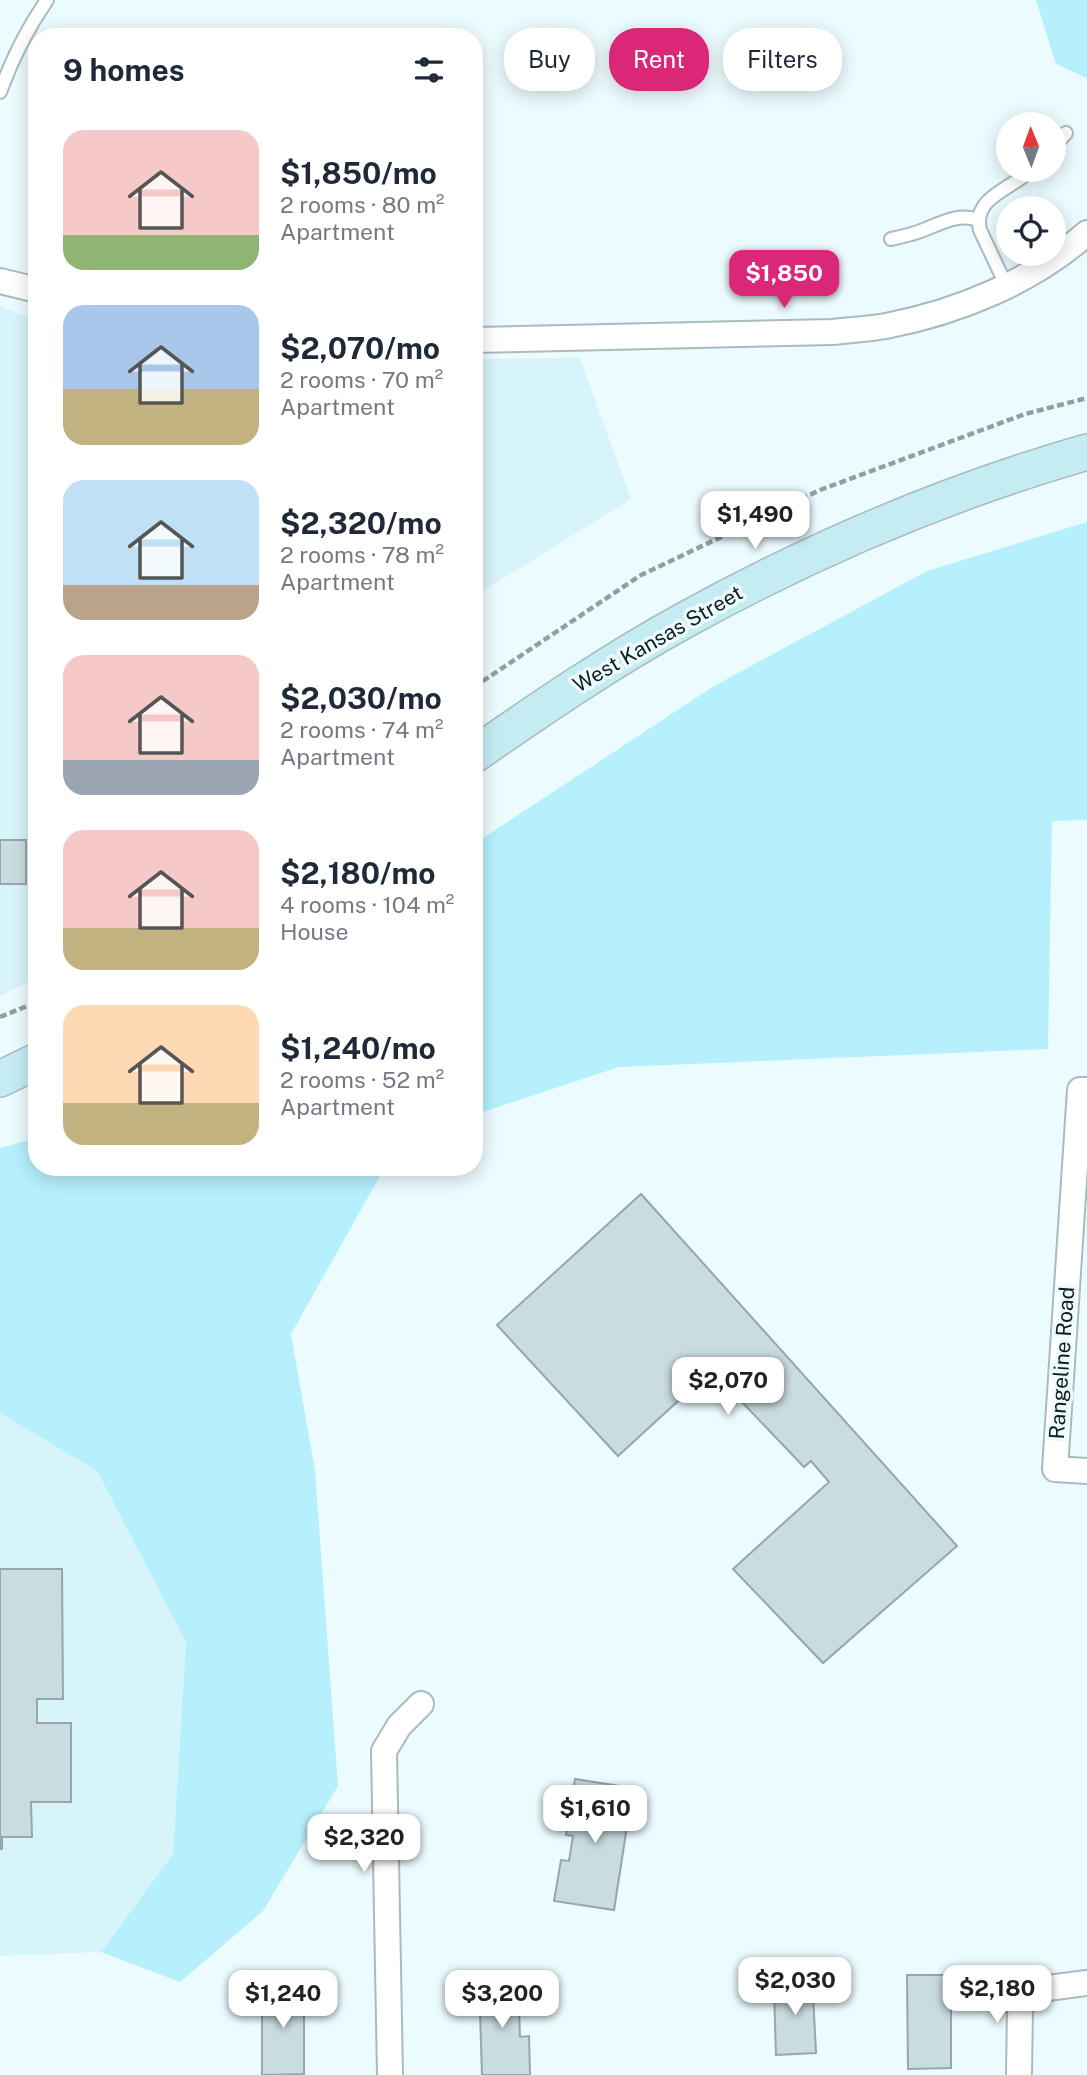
<!DOCTYPE html>
<meta charset="utf-8">
<style>
:root{--surface:#fff;--page:#f6f6f7;--text:#1f2937;--muted:#747a83;--accent:#db2777}
body{margin:0;font-family:"Public Sans",sans-serif;background:var(--page);color:var(--text);height:100vh;display:flex;flex-direction:column;font-size:26px;white-space:nowrap}
*{box-sizing:border-box;margin:0}
p{font-size:23px;color:var(--muted)}
.icon{flex:none;width:38px;height:38px;fill:none;stroke:currentColor;stroke-width:2;stroke-linecap:round;stroke-linejoin:round}
.map{position:relative;flex:1;overflow:hidden}
.sheet{position:absolute;left:28px;top:28px;width:455px;height:1148px;display:flex;flex-direction:column;background:var(--surface);border-radius:28px;box-shadow:0 4px 18px #0003}
.sheet>*{flex:none}
.top-card{position:absolute;left:504px;top:28px;width:478px;height:63px;display:flex;gap:14px}
.needle{width:46px;rotate:359deg}
.fabs{position:absolute;left:996px;top:112px;display:grid;gap:14px}
.fabs a{display:grid;place-items:center;width:70px;height:70px;border-radius:50%;background:var(--surface);box-shadow:0 4px 18px #0003;font-size:35px}
.price{position:absolute;translate:-50% -60px;padding:0 16px;border-radius:14px;background:#fff;color:#222;font-size:23px;line-height:46px;filter:drop-shadow(0 2px 4px #0008)}
.price::after{content:'';position:absolute;left:50%;top:42px;width:21px;height:16px;margin-left:-10px;background:inherit;clip-path:polygon(0 0,100% 0,50% 100%)}
.price.selected{background:var(--accent);color:#fff}
ul{padding:0;list-style:none}
li{display:flex;align-items:center;gap:21px;height:175px;padding:0 35px}
li span{display:grid;place-items:center;flex:none;width:196px;height:140px;border-radius:21px;color:#555}
li>.icon{margin-inline-start:auto}
span .icon{width:84px;height:84px;fill:#fffc;stroke-width:1}
li b{font-size:30px}
h2{display:flex;justify-content:space-between;align-items:center;height:84px;padding:0 35px;font-size:30px}
.pill{padding:0 24px;border-radius:28px;background:var(--surface);box-shadow:0 4px 18px #0003;font-size:24px;line-height:63px}
.pill.selected{background:var(--accent);color:#fff}
.map>svg:first-child{display:block}
.built{fill:#d8f4fb}
.green{fill:#b6f0fd}
.building{fill:#c9dce0;stroke:#95a7ab;stroke-width:2}
.lines{fill:none;stroke-linecap:round;stroke-linejoin:round}
.lane-casing{stroke:#a9bbbf;stroke-width:16}
.street-casing{stroke:#a9bbbf;stroke-width:28}
.secondary-casing{stroke:#a9bbbf;stroke-width:38}
.path{stroke:#929ea0;stroke-width:4.5;stroke-dasharray:7 3.5;stroke-linecap:butt}
.lane{stroke:#fff;stroke-width:12}
.street{stroke:#fff;stroke-width:24}
.secondary{stroke:#c5ecf3;stroke-width:35}
.labels{text-anchor:middle;stroke-width:7;stroke-linejoin:round;paint-order:stroke}
.street-label{font-size:21px;fill:#131a1b;stroke:#ecfbfe}
</style>
<div class="map">
<svg width="1087" height="2075" viewBox="0 0 1087 2075">
<rect width="100%" height="100%" fill="#ecfbfe"/>
<!-- built -->
<path class="built" d="M 0,306 L 23,315 L 37,318 L 37,977 L 0,996 Z
M 580,358 L 631,499 L 474,597 L 474,359 Z
M 0,1413 L 97,1471 L 186,1642 L 173,1854 L 101,1952 L 0,1956 Z"/>
<!-- green -->
<path class="green" d="M 1036,0 L 1087,0 L 1087,78 L 1056,64 Z
M 1087,522 L 1087,820 L 1052,821 L 1048,1049 L 619,1067 L 474,1115 L 474,844 L 714,686 L 927,571 Z
M 37,1138 L 37,1167 L 385,1167 L 291,1334 L 315,1471 L 338,1786 L 263,1911 L 180,1982 L 101,1952 L 173,1854 L 186,1642 L 97,1471 L 0,1413 L 0,1148 Z"/>
<!-- building -->
<path class="building" d="M 0,840 L 26,840 L 26,884 L 0,884 Z
M 641,1194 L 957,1546 L 823,1663 L 733,1569 L 829,1482 L 811,1461 L 804,1467 L 740,1400 L 727,1408 L 701,1380 L 618,1456 L 497,1325 Z
M 0,1569 L 62,1569 L 63,1699 L 37,1699 L 37,1723 L 71,1723 L 71,1802 L 31,1802 L 32,1837 L 2,1837 L 2,1849 L 0,1849 Z
M 575,1779 L 633,1788 L 614,1910 L 554,1901 L 561,1860 L 569,1861 L 573,1836 L 566,1835 Z
M 812,1974 L 816,2053 L 776,2055 L 774,1990 L 788,1989 L 787,1975 Z
M 907,1975 L 951,1975 L 951,2068 L 908,2069 Z
M 518,1980 L 520,2037 L 529,2036 L 530,2075 L 482,2075 L 479,1982 Z
M 262,1985 L 304,1986 L 304,2074 L 262,2075 Z"/>
<g class="lines">
<defs>
<path id="lane" d="M 0,92 C 12,59 27,29 47,0
M 1054,147 L 1066,133
M 891,239 C 900,237 909,235 918,232 C 938,225 957,212 978,220
M 1006,285 L 980,230 C 972,197 1012,189 1031,170"/>
<path id="street" d="M 0,281 L 37,290
M 474,340 L 832,332 C 850,330 869,329 886,326 C 958,312 1032,282 1087,233
M 1087,1090 L 1080,1090 L 1055,1469 L 1087,1471
M 390,2075 L 384,1751 L 399,1726 L 421,1704
M 1019,2075 L 1020,2007 L 1030,1993 L 1040,1989 L 1087,1983"/>
<path id="secondary" d="M 474,755 C 543,707 612,660 685,620 C 812,550 948,492 1087,452
M 0,1079 L 37,1061"/>
</defs>
<!-- lane casing -->
<use href="#lane" class="lane-casing"/>
<!-- street casing -->
<use href="#street" class="street-casing"/>
<!-- secondary casing -->
<use href="#secondary" class="secondary-casing"/>
<!-- path -->
<path class="path" d="M 474,687 L 641,575 L 820,490 L 1025,414 L 1087,398
M 0,1017 L 37,1002"/>
<!-- lane -->
<use href="#lane" class="lane"/>
<!-- street -->
<use href="#street" class="street"/>
<!-- secondary -->
<use href="#secondary" class="secondary"/>
</g>
<g class="labels">
<!-- street labels -->
<g class="street-label">
<text transform="translate(658 639) rotate(-30)" y="7">West Kansas Street</text>
<text transform="translate(1062 1363) rotate(-86)" y="7">Rangeline Road</text>
</g>
</g>
</svg>
<div class="fabs">
<a><svg class="needle" viewBox="-14 -14 28 28"><path d="M0-13l5 13h-10z" fill="#e53935"/><path d="M0 13l5-13h-10z" fill="#747a83"/></svg></a>
<a><svg class="icon" aria-label="locate" viewBox="0 0 24 24"><circle cx="12" cy="12" r="6"/><path d="M12 2v4M12 18v4M2 12h4M18 12h4"/></svg></a>
</div>
<b class="price selected" style="left:784px;top:310px">$1,850</b>
<b class="price" style="left:755px;top:551px">$1,490</b>
<b class="price" style="left:728px;top:1417px">$2,070</b>
<b class="price" style="left:595px;top:1845px">$1,610</b>
<b class="price" style="left:364px;top:1874px">$2,320</b>
<b class="price" style="left:795px;top:2017px">$2,030</b>
<b class="price" style="left:997px;top:2025px">$2,180</b>
<b class="price" style="left:283px;top:2030px">$1,240</b>
<b class="price" style="left:502px;top:2030px">$3,200</b>
<div class="top-card">
<a class="pill">Buy</a>
<a class="pill selected">Rent</a>
<a class="pill">Filters</a>
</div>
<section class="sheet">
<h2>9 homes<svg class="icon" aria-label="filters" viewBox="0 0 24 24"><path d="M4 7h16M4 17h16"/><circle cx="9" cy="7" r="2"/><circle cx="15" cy="17" r="2"/></svg></h2>
<ul>
<li><span style="background:linear-gradient(#f6c9c9 75%,#8fb573 0)"><svg class="icon" aria-label="home" viewBox="0 0 24 24"><path d="M3 11l9-7 9 7M6 9v11h12V9"/></svg></span><div><b>$1,850/mo</b><p>2 rooms · 80 m²</p><p>Apartment</p></div></li>
<li><span style="background:linear-gradient(#a9c7e8 60%,#c2b280 0)"><svg class="icon" aria-label="home" viewBox="0 0 24 24"><path d="M3 11l9-7 9 7M6 9v11h12V9"/></svg></span><div><b>$2,070/mo</b><p>2 rooms · 70 m²</p><p>Apartment</p></div></li>
<li><span style="background:linear-gradient(#bfe0f5 75%,#b9a48a 0)"><svg class="icon" aria-label="home" viewBox="0 0 24 24"><path d="M3 11l9-7 9 7M6 9v11h12V9"/></svg></span><div><b>$2,320/mo</b><p>2 rooms · 78 m²</p><p>Apartment</p></div></li>
<li><span style="background:linear-gradient(#f6c9c9 75%,#9aa5b1 0)"><svg class="icon" aria-label="home" viewBox="0 0 24 24"><path d="M3 11l9-7 9 7M6 9v11h12V9"/></svg></span><div><b>$2,030/mo</b><p>2 rooms · 74 m²</p><p>Apartment</p></div></li>
<li><span style="background:linear-gradient(#f6c9c9 70%,#c2b280 0)"><svg class="icon" aria-label="home" viewBox="0 0 24 24"><path d="M3 11l9-7 9 7M6 9v11h12V9"/></svg></span><div><b>$2,180/mo</b><p>4 rooms · 104 m²</p><p>House</p></div></li>
<li><span style="background:linear-gradient(#ffd9b3 70%,#c2b280 0)"><svg class="icon" aria-label="home" viewBox="0 0 24 24"><path d="M3 11l9-7 9 7M6 9v11h12V9"/></svg></span><div><b>$1,240/mo</b><p>2 rooms · 52 m²</p><p>Apartment</p></div></li>
</ul>
</section>
</div>
